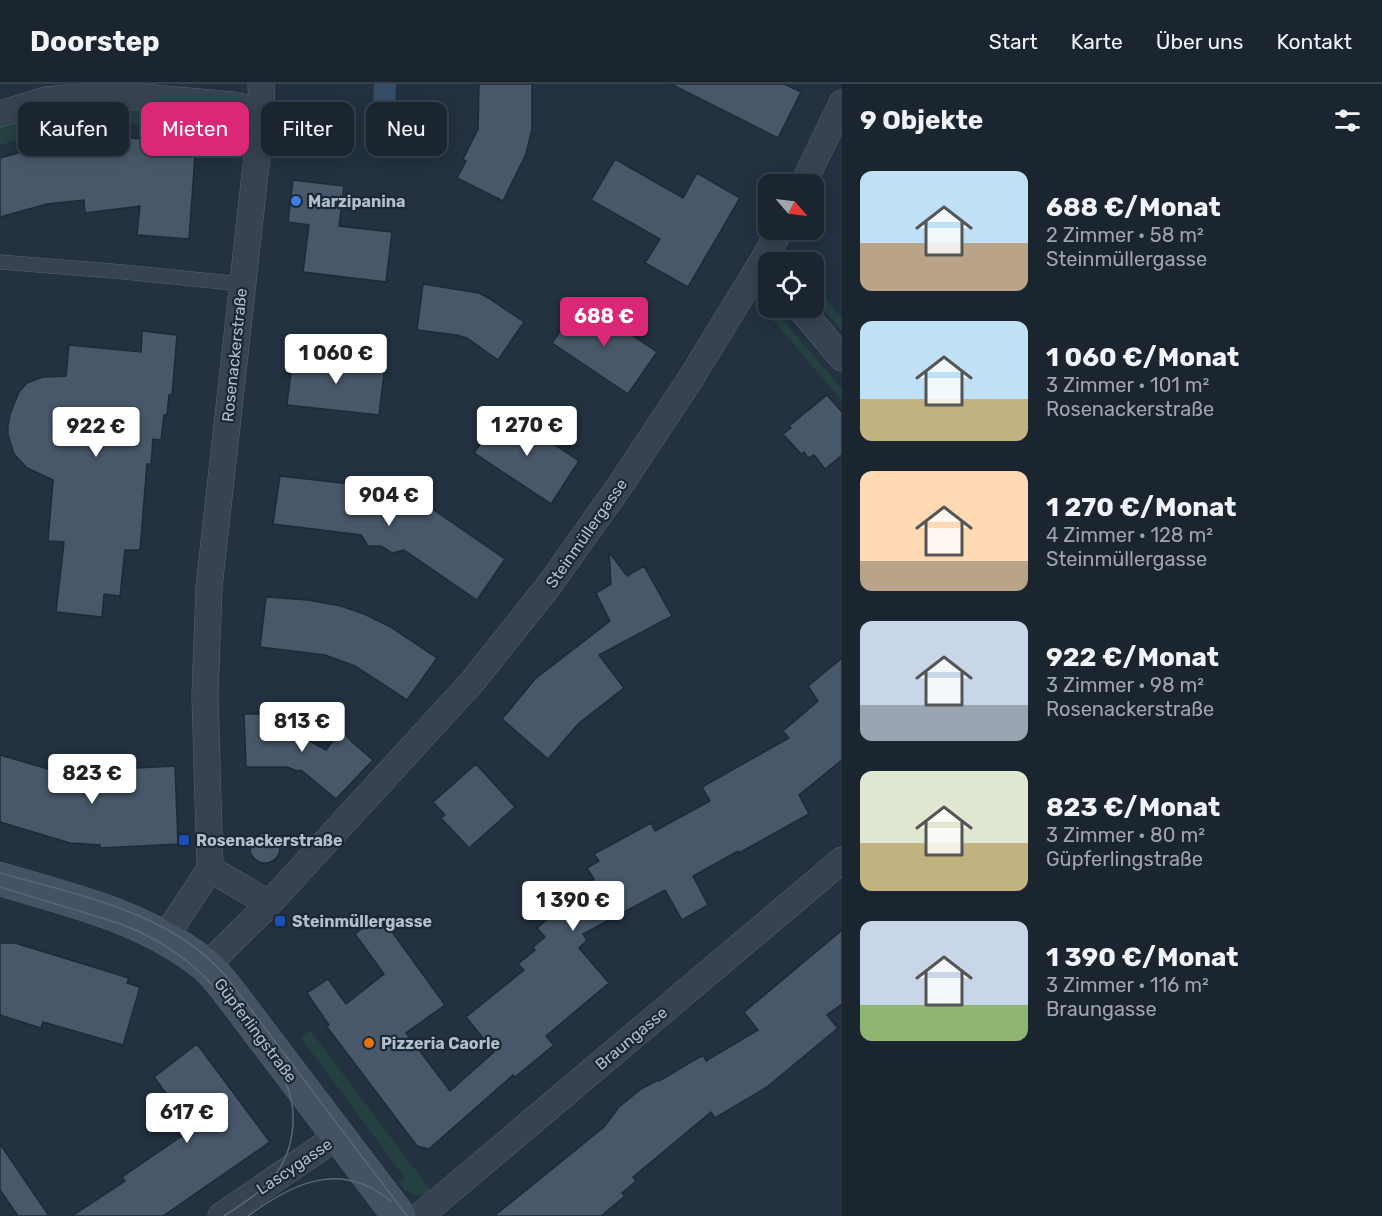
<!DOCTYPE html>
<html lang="de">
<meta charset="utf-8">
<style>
:root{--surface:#1a2530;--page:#27313c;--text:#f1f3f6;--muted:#9fa5ab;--line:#38424c;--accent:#db2777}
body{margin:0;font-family:Rubik,sans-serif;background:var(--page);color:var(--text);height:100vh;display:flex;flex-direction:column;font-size:22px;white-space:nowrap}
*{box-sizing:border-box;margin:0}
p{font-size:20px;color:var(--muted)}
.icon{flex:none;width:33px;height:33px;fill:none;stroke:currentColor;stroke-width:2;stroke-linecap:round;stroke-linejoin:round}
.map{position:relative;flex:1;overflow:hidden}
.drawer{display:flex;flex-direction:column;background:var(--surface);width:540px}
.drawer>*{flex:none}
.banner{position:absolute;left:18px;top:18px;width:570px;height:54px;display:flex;gap:12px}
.needle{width:39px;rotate:118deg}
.tools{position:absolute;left:758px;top:90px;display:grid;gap:12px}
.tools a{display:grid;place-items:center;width:66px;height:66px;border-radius:12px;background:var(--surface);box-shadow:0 3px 15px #0003,0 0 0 2px var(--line);font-size:30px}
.price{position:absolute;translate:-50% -51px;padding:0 14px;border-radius:6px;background:#fff;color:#222;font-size:20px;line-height:39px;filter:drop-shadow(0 2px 3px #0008)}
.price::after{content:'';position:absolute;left:50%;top:36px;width:18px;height:14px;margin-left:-9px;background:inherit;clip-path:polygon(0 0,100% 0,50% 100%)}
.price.on{background:var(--accent);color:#fff}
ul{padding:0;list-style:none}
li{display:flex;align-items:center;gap:18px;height:150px;padding:0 18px}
li span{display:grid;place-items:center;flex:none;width:168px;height:120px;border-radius:12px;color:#555}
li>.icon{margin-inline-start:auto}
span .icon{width:72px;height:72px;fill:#fffc;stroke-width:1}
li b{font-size:26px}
h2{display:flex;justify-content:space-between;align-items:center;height:72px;padding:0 18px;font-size:26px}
.tag{padding:0 21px;border-radius:12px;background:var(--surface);box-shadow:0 3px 15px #0003,0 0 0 2px var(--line);font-size:21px;line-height:54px}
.tag.on{background:var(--accent);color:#fff}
header{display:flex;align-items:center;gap:36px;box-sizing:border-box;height:84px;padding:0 30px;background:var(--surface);border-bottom:2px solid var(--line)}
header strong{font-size:28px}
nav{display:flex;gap:33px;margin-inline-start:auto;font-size:21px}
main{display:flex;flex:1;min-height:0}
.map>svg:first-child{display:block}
.green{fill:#254041}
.water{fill:#354e68}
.building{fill:#48586a;stroke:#1e2a37;stroke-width:1.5}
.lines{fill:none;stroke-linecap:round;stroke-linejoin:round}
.service-casing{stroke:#55616e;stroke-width:15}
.minor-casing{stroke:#55616e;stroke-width:27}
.secondary-casing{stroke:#55616e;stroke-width:34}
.service{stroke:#374350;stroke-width:14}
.minor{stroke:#374350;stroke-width:26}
.secondary{stroke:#455263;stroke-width:33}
.tram{stroke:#596777;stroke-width:1.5}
.shop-dot{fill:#3f7fe0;stroke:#1c2835;stroke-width:2}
.transit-dot{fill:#1a4fb4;stroke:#1c2835;stroke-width:2}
.food-dot{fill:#e8710a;stroke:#1c2835;stroke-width:2}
.labels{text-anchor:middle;stroke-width:4.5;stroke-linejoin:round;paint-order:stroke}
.poi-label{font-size:16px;font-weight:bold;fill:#b3becb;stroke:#1c2835;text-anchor:start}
.street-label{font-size:16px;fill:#b3becb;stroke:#1c2835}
</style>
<header>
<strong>Doorstep</strong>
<nav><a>Start</a><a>Karte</a><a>Über uns</a><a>Kontakt</a></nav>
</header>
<main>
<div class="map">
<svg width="842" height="1132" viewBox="0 0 842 1132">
<rect width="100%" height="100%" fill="#233140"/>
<!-- green -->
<path class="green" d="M 110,24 L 185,28 L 184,46 L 125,40 L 88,41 L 87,26 Z
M 42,32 L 46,48 L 0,61 L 0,44 Z
M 813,200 L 842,234 L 842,247 L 813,213 Z
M 768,218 L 768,224 L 773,224 L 842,305 L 842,317 L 762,223 Z
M 310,946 L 432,1108 C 420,1115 408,1111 399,1099 L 405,1094 L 301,954 Z"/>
<!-- water -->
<path class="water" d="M 374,0 L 396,0 L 394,51 L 387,56 L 379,57 C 375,38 372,19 374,0 Z"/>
<!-- building -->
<path class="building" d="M 479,0 L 532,0 L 532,45 L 526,70 L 503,117 L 457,94 L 466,77 L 463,75 L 478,45 Z
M 671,0 L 784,0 L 801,8 L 778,54 Z
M 131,54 L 161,57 L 160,69 L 195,72 L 189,155 L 137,151 L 140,122 L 85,129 L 84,116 L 47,120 L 0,133 L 0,74 L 37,64 Z
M 615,75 L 683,114 L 697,89 L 740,114 L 688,203 L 645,179 L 660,155 L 591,116 Z
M 293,96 L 344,102 L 339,142 L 392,148 L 386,198 L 303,188 L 309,141 L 288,138 Z
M 423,200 L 479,209 L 490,215 L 524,238 L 498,276 L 467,254 L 457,251 L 417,246 Z
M 581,217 L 657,268 L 628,310 L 552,259 Z
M 142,247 L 177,251 L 172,311 L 169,311 L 167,331 L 164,331 L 161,356 L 153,355 L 151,380 L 147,380 L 140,466 L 125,466 L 120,512 L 104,510 L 102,533 L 56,528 L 64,458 L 48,457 L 53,396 L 27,384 L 14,370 L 8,351 L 8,341 L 10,330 L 19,308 L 27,299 L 43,293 L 66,292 L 69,261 L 141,268 Z
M 293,271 L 385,281 L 379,331 L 287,321 Z
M 827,311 L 842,328 L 842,371 L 825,385 L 814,371 L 808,374 L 804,368 L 801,370 L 783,350 L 791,344 L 789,342 Z
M 503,326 L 579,377 L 551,420 L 474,369 Z
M 280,392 L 368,402 L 379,401 L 382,405 L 419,419 L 425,418 L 431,424 L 505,475 L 477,516 L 404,466 L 392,469 L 381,462 L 368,462 L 361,451 L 273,440 Z
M 609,468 L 627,492 L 644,482 L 672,532 L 599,571 L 624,604 L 579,639 L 548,675 L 502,635 L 535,595 L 610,537 L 596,509 L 611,500 Z
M 266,513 L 308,516 L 341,522 L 364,530 L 389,542 L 437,574 L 407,616 L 355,582 L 325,571 L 260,563 Z
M 842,574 L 842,676 L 799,711 L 809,730 L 739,769 L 738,767 L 693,792 L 708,821 L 682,836 L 665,806 L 583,850 L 587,856 L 579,864 L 609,899 L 546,952 L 554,961 L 515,993 L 513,991 L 429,1065 L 417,1062 L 327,943 L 329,941 L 307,909 L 328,895 L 346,920 L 384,890 L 355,850 L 380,831 L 445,921 L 406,949 L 450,1007 L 494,968 L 466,933 L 524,886 L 518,880 L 535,866 L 533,863 L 545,853 L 537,844 L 594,795 L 587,784 L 599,777 L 594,770 L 651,739 L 655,747 L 710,717 L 702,703 L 789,654 L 783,647 L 818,617 L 808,602 Z
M 289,623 L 285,651 L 308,656 L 326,666 L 341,646 L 352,658 L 373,676 L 336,715 L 301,686 L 297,687 L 287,683 L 246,683 L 244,630 L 270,630 Z
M 0,671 L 96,699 L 96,686 L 175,682 L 178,760 L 100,764 L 100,761 L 70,759 L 0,738 Z
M 476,680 L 515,723 L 469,764 L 441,734 L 445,731 L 433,718 Z
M250 764a15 15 0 1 1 30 0a15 15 0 1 1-30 0Z
M 842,846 L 842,920 L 827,931 L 838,944 L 767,1003 L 715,1034 L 711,1028 L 633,1093 L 636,1097 L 622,1109 L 625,1112 L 601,1132 L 494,1132 L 604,1043 L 619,1023 L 641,1005 L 658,996 L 659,997 L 703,971 L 706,977 L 758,946 L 744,928 Z
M 0,859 L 15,859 L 129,894 L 127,899 L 140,903 L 123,961 L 43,938 L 41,944 L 0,931 Z
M 197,960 L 270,1058 L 163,1132 L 72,1132 L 125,1097 L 122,1093 L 192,1045 L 154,993 Z
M 0,1060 L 49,1132 L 18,1132 L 0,1106 Z"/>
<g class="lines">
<defs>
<path id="service" d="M 0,178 L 124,188 L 242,200"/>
<path id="minor" d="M 0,30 L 46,16 L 109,10 L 233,21 L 262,27
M 803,100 L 842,19
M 800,224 L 842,274
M 210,785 L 268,819
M 165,853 L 210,785 L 205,612 L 209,503 L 262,27 L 261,0
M 206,882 L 266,823 L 473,597 L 550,500 L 621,400 L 691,294 L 762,178 L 780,146
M 221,1132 L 338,1052
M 420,1132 L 842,776"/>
<path id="secondary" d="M 0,795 C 73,817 143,832 204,880 C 213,887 219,896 226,904 L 399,1132"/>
</defs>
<!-- service casing -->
<use href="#service" class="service-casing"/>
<!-- minor casing -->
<use href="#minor" class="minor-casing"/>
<!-- secondary casing -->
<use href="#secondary" class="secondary-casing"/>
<!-- service -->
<use href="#service" class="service"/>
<!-- minor -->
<use href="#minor" class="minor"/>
<!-- secondary -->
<use href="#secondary" class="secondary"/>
<!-- tram -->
<path class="tram" d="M 0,789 C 77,811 168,827 224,890 L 407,1132
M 0,803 L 118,839 C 178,861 211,894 248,944 C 260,961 276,978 285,997 C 300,1030 294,1073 268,1099 C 256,1112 239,1122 224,1132
M 248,1132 C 294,1098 341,1076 391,1117"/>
</g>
<!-- markers -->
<circle class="shop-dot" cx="296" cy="117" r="6"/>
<g class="transit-dot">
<rect x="178" y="750" width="12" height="12" rx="3"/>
<rect x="274" y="831" width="12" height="12" rx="3"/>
</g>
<circle class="food-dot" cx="369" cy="959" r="6"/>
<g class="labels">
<!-- poi labels -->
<g class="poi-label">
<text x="308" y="123">Marzipanina</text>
<text x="196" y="762">Rosenackerstraße</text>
<text x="292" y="843">Steinmüllergasse</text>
<text x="381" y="965">Pizzeria Caorle</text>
</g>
<!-- street labels -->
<g class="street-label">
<text transform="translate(234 271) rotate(-84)" y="6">Rosenackerstraße</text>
<text transform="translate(586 449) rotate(-55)" y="6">Steinmüllergasse</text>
<text transform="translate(256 946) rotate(53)" y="6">Güpferlingstraße</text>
<text transform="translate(631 954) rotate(-40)" y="6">Braungasse</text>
<text transform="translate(294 1082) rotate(-34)" y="6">Lascygasse</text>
</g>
</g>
</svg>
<div class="tools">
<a><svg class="needle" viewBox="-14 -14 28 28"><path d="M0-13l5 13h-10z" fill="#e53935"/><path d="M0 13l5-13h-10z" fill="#9fa5ab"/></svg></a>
<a><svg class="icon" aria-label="locate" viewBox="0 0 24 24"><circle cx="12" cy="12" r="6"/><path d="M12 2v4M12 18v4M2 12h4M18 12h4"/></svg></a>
</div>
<b class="price on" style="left:604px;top:264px">688 €</b>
<b class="price" style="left:336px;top:301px">1 060 €</b>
<b class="price" style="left:527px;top:373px">1 270 €</b>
<b class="price" style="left:96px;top:374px">922 €</b>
<b class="price" style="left:389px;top:443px">904 €</b>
<b class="price" style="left:302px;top:669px">813 €</b>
<b class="price" style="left:92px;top:721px">823 €</b>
<b class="price" style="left:573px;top:848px">1 390 €</b>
<b class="price" style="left:187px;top:1060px">617 €</b>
<div class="banner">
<a class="tag">Kaufen</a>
<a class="tag on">Mieten</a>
<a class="tag">Filter</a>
<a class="tag">Neu</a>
</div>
</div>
<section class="drawer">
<h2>9 Objekte<svg class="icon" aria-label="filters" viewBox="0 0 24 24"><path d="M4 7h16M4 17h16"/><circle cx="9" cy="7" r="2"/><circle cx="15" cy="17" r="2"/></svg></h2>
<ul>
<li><span style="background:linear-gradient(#bfe0f5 60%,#b9a48a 0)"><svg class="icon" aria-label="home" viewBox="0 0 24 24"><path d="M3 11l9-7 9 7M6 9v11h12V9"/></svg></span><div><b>688 €/Monat</b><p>2 Zimmer · 58 m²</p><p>Steinmüllergasse</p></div></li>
<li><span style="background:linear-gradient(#bfe0f5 65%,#c2b280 0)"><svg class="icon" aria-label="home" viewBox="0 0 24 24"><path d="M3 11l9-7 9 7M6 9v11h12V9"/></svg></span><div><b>1 060 €/Monat</b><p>3 Zimmer · 101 m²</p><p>Rosenackerstraße</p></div></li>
<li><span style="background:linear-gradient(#ffd9b3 75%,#b9a48a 0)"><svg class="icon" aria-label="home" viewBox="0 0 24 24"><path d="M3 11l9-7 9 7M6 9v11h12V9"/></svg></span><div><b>1 270 €/Monat</b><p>4 Zimmer · 128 m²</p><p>Steinmüllergasse</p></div></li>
<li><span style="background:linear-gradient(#c9d6e8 70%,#9aa5b1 0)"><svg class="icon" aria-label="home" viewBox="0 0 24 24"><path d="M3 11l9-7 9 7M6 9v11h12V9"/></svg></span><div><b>922 €/Monat</b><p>3 Zimmer · 98 m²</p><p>Rosenackerstraße</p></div></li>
<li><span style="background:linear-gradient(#dfe7d0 60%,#c2b280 0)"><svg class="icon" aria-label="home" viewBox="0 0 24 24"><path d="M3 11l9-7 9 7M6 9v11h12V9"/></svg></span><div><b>823 €/Monat</b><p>3 Zimmer · 80 m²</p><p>Güpferlingstraße</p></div></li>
<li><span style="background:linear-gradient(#c9d6e8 70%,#8fb573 0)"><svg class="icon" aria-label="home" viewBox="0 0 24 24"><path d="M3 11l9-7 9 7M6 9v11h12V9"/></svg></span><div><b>1 390 €/Monat</b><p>3 Zimmer · 116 m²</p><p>Braungasse</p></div></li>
</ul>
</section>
</main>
